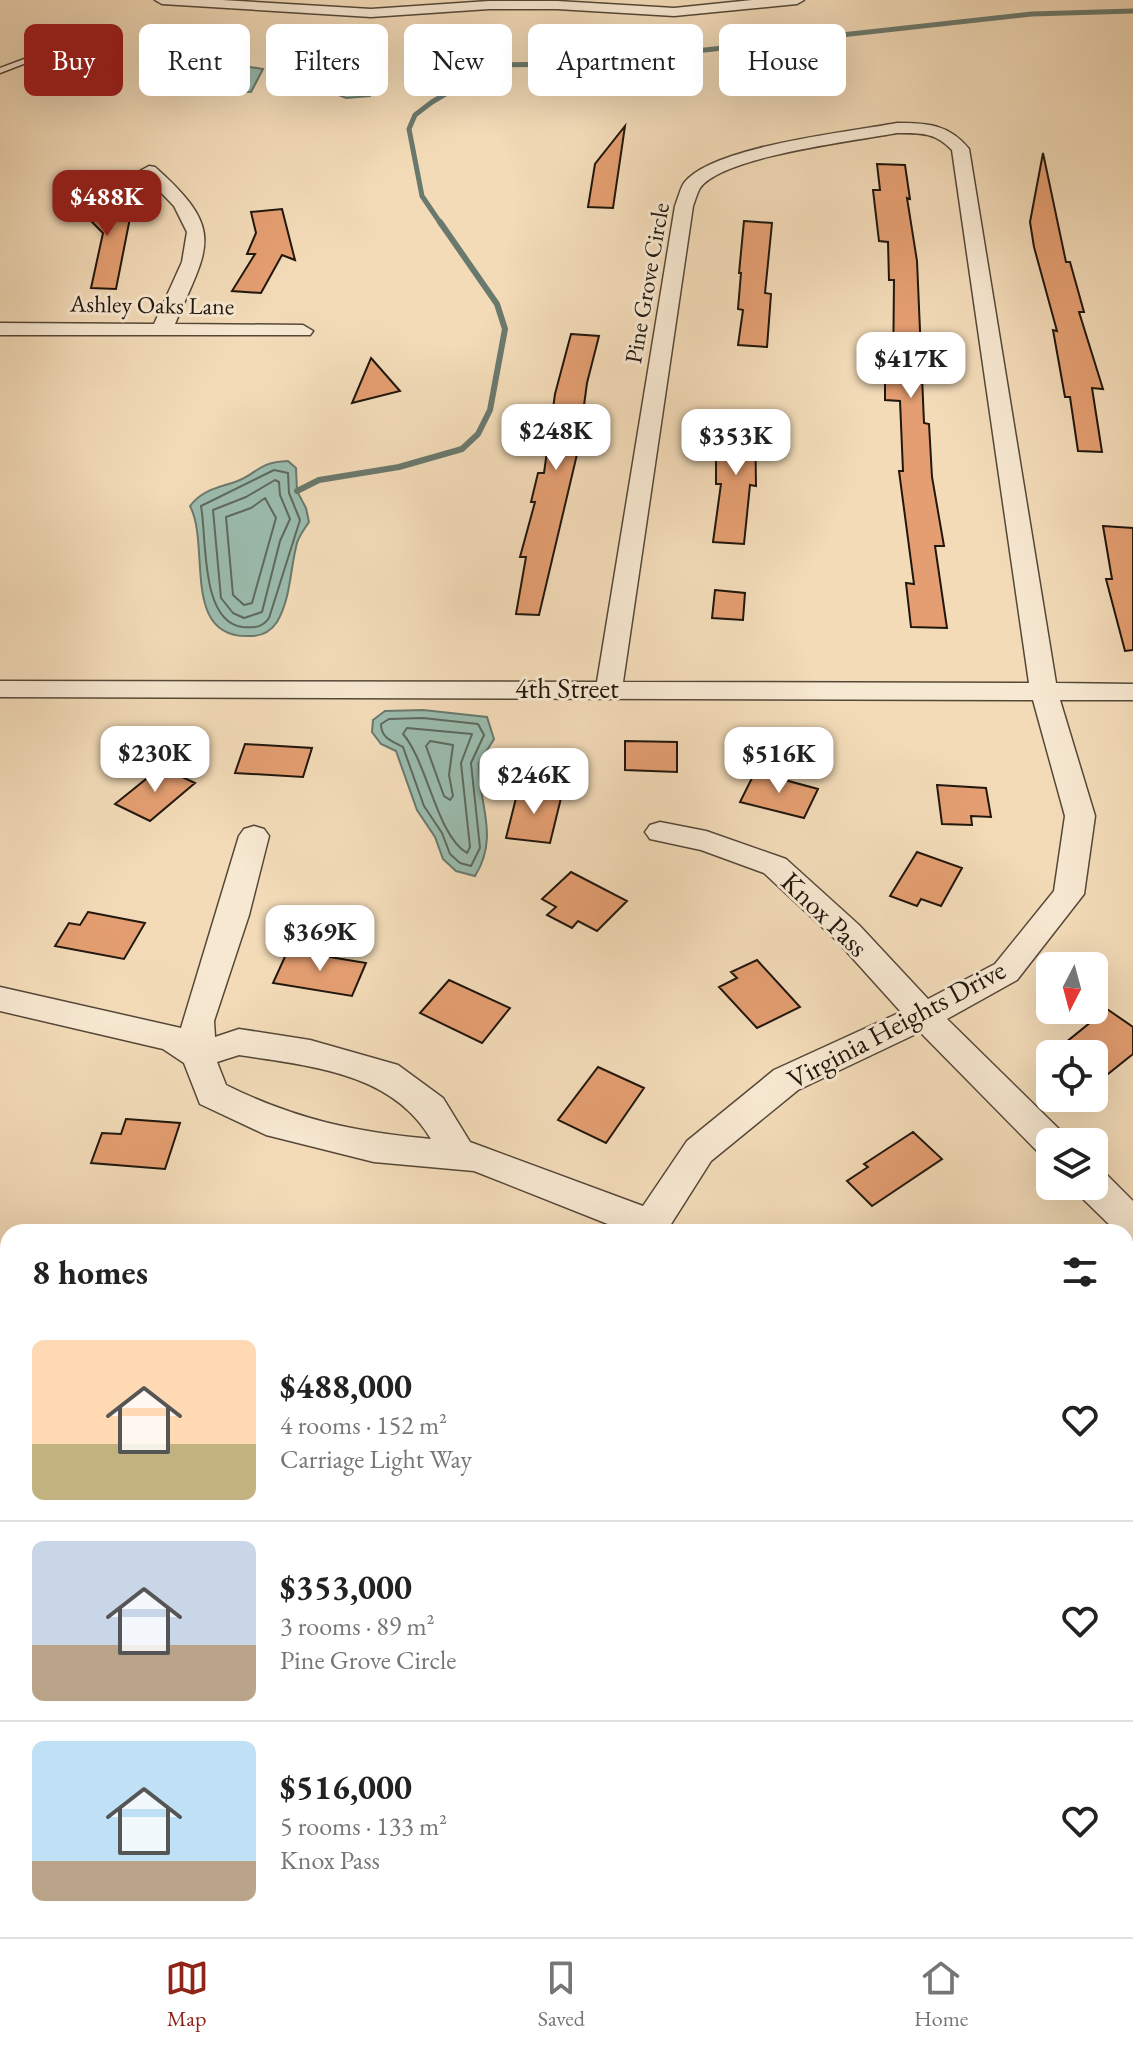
<!DOCTYPE html>
<meta charset="utf-8">
<style>
:root{--surface:#fff;--page:#f6f6f6;--text:#222;--muted:#767676;--line:#e0e0e0;--accent:#8f2418}
body{margin:0;font-family:"EB Garamond",serif;background:var(--page);color:var(--text);height:100vh;display:flex;flex-direction:column;font-size:30px;white-space:nowrap}
*{box-sizing:border-box;margin:0}
p{font-size:26px;color:var(--muted)}
.icon{flex:none;width:44px;height:44px;fill:none;stroke:currentColor;stroke-width:2;stroke-linecap:round;stroke-linejoin:round}
.map{position:relative;flex:1;overflow:hidden}
.details{position:absolute;left:0px;top:1224px;width:1134px;height:714px;display:flex;flex-direction:column;background:var(--surface);border-radius:24px 24px 0 0;box-shadow:0 8px 32px #0002}
.details>*{flex:none}
.top-card{position:absolute;left:24px;top:24px;width:1086px;height:72px;display:flex;gap:16px}
.needle{width:52px;rotate:186deg}
.tools{position:absolute;left:1036px;top:952px;display:grid;gap:16px}
.tools a{display:grid;place-items:center;width:72px;height:72px;border-radius:12px;background:var(--surface);box-shadow:0 8px 32px #0002;font-size:40px}
.price{position:absolute;translate:-50% -68px;padding:0 18px;border-radius:16px;background:#fff;color:#222;font-size:26px;line-height:52px;filter:drop-shadow(0 2px 4px #0008)}
.price::after{content:'';position:absolute;left:50%;top:48px;width:24px;height:18px;margin-left:-12px;background:inherit;clip-path:polygon(0 0,100% 0,50% 100%)}
.price.current{background:var(--accent);color:#fff}
ul{padding:0;list-style:none}
li{display:flex;align-items:center;gap:24px;height:200px;padding:0 32px}
li+li{border-top:2px solid var(--line)}
li span{display:grid;place-items:center;flex:none;width:224px;height:160px;border-radius:12px;color:#555}
li>.icon{margin-inline-start:auto}
span .icon{width:96px;height:96px;fill:#fffc;stroke-width:1}
li b{font-size:34px}
h2{display:flex;justify-content:space-between;align-items:center;height:96px;padding:0 32px;font-size:34px}
.chip{padding:0 28px;border-radius:12px;background:var(--surface);box-shadow:0 8px 32px #0002;font-size:28px;line-height:72px}
.chip.current{background:var(--accent);color:#fff}
.tab-bar{display:flex;justify-content:space-around;align-items:center;height:112px;border-top:2px solid var(--line);background:var(--surface);font-size:22px;color:var(--muted)}
.tab-bar a{display:grid;justify-items:center;gap:4px}
.tab-bar .current{color:var(--accent)}
.map>svg:first-child{display:block}
.water{fill:#9bbbad;stroke:#6a796d;stroke-width:2}
.lines{fill:none;stroke-linecap:round;stroke-linejoin:round}
.shore{stroke:#5e695d;stroke-width:2}
.stream-far1{stroke:#6a796d;stroke-width:5}
.stream{stroke:#6a796d;stroke-width:6}
.building{fill:#e49e71;stroke:#20170d;stroke-width:2}
.lane-casing{stroke:#554838;stroke-width:3}
.street-casing{stroke:#554838;stroke-width:3}
.lane{fill:#f7e8d1;fill-rule:evenodd}
.street{fill:#f7e8d1;fill-rule:evenodd}
.labels{text-anchor:middle;stroke-width:6;stroke-linejoin:round;paint-order:stroke}
.far-street-label{font-size:24px;fill:#20170d;stroke:#f7e8d1}
.street-label{font-size:28px;fill:#20170d;stroke:#f7e8d1}
</style>
<div class="map">
<svg width="1133" height="1937" viewBox="0 0 1133 1937">
<rect width="100%" height="100%" fill="#f3dbb8"/>
<filter id="stains"><feTurbulence type="fractalNoise" baseFrequency=".0025" numOctaves="4"/><feColorMatrix values="0 0 0 0 .2 0 0 0 0 .09 0 0 0 0 .02 0 0 0 .5 -.17"/></filter>
<radialGradient id="worn" r=".72"><stop offset=".6" stop-color="#630" stop-opacity="0"/><stop offset="1" stop-color="#630" stop-opacity=".3"/></radialGradient>
<!-- water -->
<path class="water" d="M 231,64 L 263,69 L 251,92 L 212,90 Z
M 373,74 L 370,96 L 346,98 L 331,92 L 331,85 L 354,77 Z
M 288,461 L 296,468 L 297,491 L 306,508 L 309,522 C 305,528 299,536 297,543 C 290,569 291,598 277,622 C 271,631 263,636 251,636 C 180,640 211,546 190,506 C 202,490 217,488 235,482 C 258,474 257,462 288,461 Z
M 423,710 L 487,717 L 494,739 L 479,763 C 478,804 500,836 475,876 L 456,871 L 443,859 L 435,837 L 417,810 L 396,751 L 381,744 L 372,732 L 373,720 L 385,711 Z"/>
<g class="lines">
<!-- shore -->
<path class="shore" d="M 274,470 L 288,473 L 289,493 L 300,520 L 269,618 C 262,628 254,628 242,627 C 200,621 207,538 201,506 Z
M 275,480 L 279,482 L 280,495 L 290,519 L 280,541 L 262,612 L 244,618 L 233,613 L 221,598 L 213,510 L 246,497 Z
M 265,498 L 276,518 L 252,603 L 244,605 L 233,595 L 226,517 L 251,508 Z
M 423,718 L 478,724 L 484,735 L 471,763 L 480,848 L 471,866 L 460,863 L 450,854 L 442,833 L 424,806 L 403,747 C 392,741 381,738 381,724 L 389,719 Z
M 407,728 L 472,734 L 461,763 L 470,847 L 467,853 C 437,836 427,761 403,734 Z
M 430,741 L 453,745 L 449,775 L 453,796 L 450,800 L 444,796 L 426,746 Z"/>
<!-- stream-far1 -->
<path class="stream-far1" d="M 441,224 L 422,196 L 409,129 L 415,115 L 432,102 L 494,65 L 577,64 L 1032,14 L 1133,11"/>
<!-- stream -->
<path class="stream" d="M 297,491 L 319,480 L 399,467 L 462,449 L 478,434 L 490,410 L 505,329 L 497,304 L 440,222"/>
</g>
<!-- building -->
<path class="building" d="M 625,126 L 613,208 L 588,207 L 595,164 Z
M 1043,153 L 1066,262 L 1070,262 L 1084,312 L 1079,312 L 1103,389 L 1092,388 L 1102,452 L 1078,451 L 1070,397 L 1065,397 L 1053,330 L 1057,331 L 1034,247 L 1030,222 Z
M 877,164 L 905,165 L 910,199 L 907,198 L 917,261 L 924,423 L 929,424 L 932,477 L 944,546 L 935,546 L 947,628 L 911,627 L 906,583 L 914,584 L 899,471 L 903,471 L 900,401 L 885,400 L 885,378 L 893,378 L 894,280 L 889,280 L 888,242 L 879,241 L 873,190 L 880,190 Z
M 107,195 L 129,217 L 129,223 L 116,289 L 91,288 L 103,233 L 73,203 Z
M 282,209 L 295,260 L 282,255 L 261,293 L 232,291 L 255,254 L 247,254 L 256,233 L 251,212 Z
M 744,221 L 772,223 L 765,293 L 771,294 L 767,347 L 738,345 L 743,310 L 738,309 L 741,273 L 739,273 Z
M 571,334 L 599,336 L 587,383 L 578,450 L 539,615 L 516,614 L 526,557 L 520,557 L 535,502 L 531,502 L 538,473 L 544,473 L 555,394 Z
M 371,358 L 400,391 L 352,403 Z
M 724,413 L 755,414 L 756,486 L 750,485 L 744,544 L 713,542 L 721,484 L 716,484 L 716,459 L 723,459 Z
M 1103,526 L 1133,528 L 1133,650 L 1125,651 L 1106,579 L 1112,579 Z
M 715,590 L 745,593 L 743,620 L 712,618 Z
M 625,741 L 677,742 L 677,772 L 625,770 Z
M 245,744 L 312,748 L 303,777 L 235,773 Z
M 161,767 L 195,783 L 150,821 L 115,804 Z
M 755,772 L 818,789 L 804,818 L 740,802 Z
M 937,785 L 986,788 L 991,817 L 971,816 L 972,825 L 942,824 Z
M 518,790 L 562,794 L 550,843 L 506,838 Z
M 917,852 L 962,868 L 941,906 L 921,899 L 917,906 L 890,896 Z
M 571,872 L 627,901 L 597,931 L 578,921 L 572,928 L 547,915 L 556,907 L 542,899 Z
M 88,912 L 145,923 L 124,959 L 55,946 L 69,923 L 80,925 Z
M 288,950 L 366,963 L 352,996 L 273,983 Z
M 757,960 L 800,1007 L 757,1028 L 719,987 L 737,978 L 731,972 Z
M 449,980 L 510,1008 L 482,1043 L 420,1013 Z
M 1107,1009 L 1133,1027 L 1133,1054 L 1108,1074 L 1094,1064 L 1094,1054 L 1080,1054 L 1065,1043 Z
M 598,1067 L 644,1088 L 606,1143 L 558,1120 Z
M 126,1119 L 180,1123 L 165,1169 L 91,1163 L 102,1133 L 121,1134 Z
M 913,1132 L 942,1159 L 872,1206 L 847,1181 L 868,1167 L 864,1164 Z"/>
<g class="lines">
<defs>
<path id="lane" d="M 27,58 L 34,60 L 0,73 L 0,68 Z"/>
<path id="street" d="M 155,0 L 222,0 L 371,9 L 489,1 L 557,1 L 674,8 L 752,0 L 804,0 L 797,4 L 674,16 L 557,9 L 489,9 L 371,17 L 162,4 Z
M 897,123 C 927,123 949,124 969,149 L 1056,683 L 1133,684 L 1133,700 L 1060,700 L 1095,816 L 1084,894 L 1017,980 L 947,1019 L 1062,1132 L 1068,1142 L 1050,1142 L 1050,1156 L 1038,1152 L 920,1032 L 798,1090 L 711,1161 L 666,1232 L 628,1232 L 474,1171 L 374,1162 L 266,1135 L 200,1104 L 184,1063 L 163,1049 L 0,1011 L 0,987 L 181,1028 L 239,836 L 244,829 L 254,826 L 264,829 L 269,836 L 249,915 L 214,1021 L 215,1037 L 239,1029 L 310,1040 L 398,1065 L 443,1098 L 470,1142 L 643,1206 L 687,1141 L 774,1070 L 901,1012 L 837,941 L 764,873 L 701,850 L 650,839 L 645,832 L 650,825 L 660,822 L 706,831 L 786,859 L 859,925 L 928,999 L 995,964 L 1054,891 L 1065,816 L 1033,700 L 0,697 L 0,681 L 597,682 L 675,206 C 678,199 680,189 684,183 C 712,146 850,132 897,123 ZM 897,133 C 920,133 935,132 952,150 L 1029,683 L 623,682 L 693,206 C 695,201 697,193 700,188 C 723,156 855,141 897,133 ZM 239,1055 C 309,1066 392,1072 431,1139 C 355,1132 294,1119 226,1085 L 217,1062 Z
M 149,166 L 155,167 C 227,231 208,246 175,324 L 303,325 L 313,331 L 310,335 L 0,335 L 0,323 L 154,324 L 182,262 L 187,232 L 174,206 L 140,171 Z
M 1094,1171 L 1107,1175 L 1133,1201 L 1133,1240 L 1126,1237 L 1126,1232 L 1117,1232 L 1081,1197 L 1076,1186 L 1094,1186 Z"/>
</defs>
<!-- lane casing -->
<use href="#lane" class="lane-casing"/>
<!-- street casing -->
<use href="#street" class="street-casing"/>
<!-- lane -->
<use href="#lane" class="lane"/>
<!-- street -->
<use href="#street" class="street"/>
</g>
<g class="labels">
<!-- far-street labels -->
<g class="far-street-label">
<text transform="translate(647 283) rotate(-80)" y="8">Pine Grove Circle</text>
<text transform="translate(152 305) rotate(1)" y="8">Ashley Oaks Lane</text>
</g>
<!-- street labels -->
<g class="street-label">
<text x="567" y="698">4th Street</text>
<text transform="translate(825 914) rotate(44)" y="10">Knox Pass</text>
<text transform="translate(896 1024) rotate(-28)" y="10">Virginia Heights Drive</text>
</g>
</g>
<rect width="100%" height="100%" filter="url(#stains)"/>
<rect width="100%" height="100%" fill="url(#worn)"/>
</svg>
<div class="tools">
<a><svg class="needle" viewBox="-14 -14 28 28"><path d="M0-13l5 13h-10z" fill="#e53935"/><path d="M0 13l5-13h-10z" fill="#767676"/></svg></a>
<a><svg class="icon" aria-label="locate" viewBox="0 0 24 24"><circle cx="12" cy="12" r="6"/><path d="M12 2v4M12 18v4M2 12h4M18 12h4"/></svg></a>
<a><svg class="icon" aria-label="layers" viewBox="0 0 24 24"><path d="M12 4l9 5-9 5-9-5zM3 14l9 5 9-5"/></svg></a>
</div>
<b class="price current" style="left:107px;top:238px">$488K</b>
<b class="price" style="left:911px;top:400px">$417K</b>
<b class="price" style="left:556px;top:472px">$248K</b>
<b class="price" style="left:736px;top:477px">$353K</b>
<b class="price" style="left:155px;top:794px">$230K</b>
<b class="price" style="left:779px;top:795px">$516K</b>
<b class="price" style="left:534px;top:816px">$246K</b>
<b class="price" style="left:320px;top:973px">$369K</b>
<div class="top-card">
<a class="chip current">Buy</a>
<a class="chip">Rent</a>
<a class="chip">Filters</a>
<a class="chip">New</a>
<a class="chip">Apartment</a>
<a class="chip">House</a>
</div>
<section class="details">
<h2>8 homes<svg class="icon" aria-label="filters" viewBox="0 0 24 24"><path d="M4 7h16M4 17h16"/><circle cx="9" cy="7" r="2"/><circle cx="15" cy="17" r="2"/></svg></h2>
<ul>
<li><span style="background:linear-gradient(#ffd9b3 65%,#c2b280 0)"><svg class="icon" aria-label="home" viewBox="0 0 24 24"><path d="M3 11l9-7 9 7M6 9v11h12V9"/></svg></span><div><b>$488,000</b><p>4 rooms · 152 m²</p><p>Carriage Light Way</p></div><svg class="icon" aria-label="heart" viewBox="0 0 24 24"><path d="M12 20l-8-8c-3-5 5-10 8-4 3-6 11-1 8 4z"/></svg></li>
<li><span style="background:linear-gradient(#c9d6e8 65%,#b9a48a 0)"><svg class="icon" aria-label="home" viewBox="0 0 24 24"><path d="M3 11l9-7 9 7M6 9v11h12V9"/></svg></span><div><b>$353,000</b><p>3 rooms · 89 m²</p><p>Pine Grove Circle</p></div><svg class="icon" aria-label="heart" viewBox="0 0 24 24"><path d="M12 20l-8-8c-3-5 5-10 8-4 3-6 11-1 8 4z"/></svg></li>
<li><span style="background:linear-gradient(#bfe0f5 75%,#b9a48a 0)"><svg class="icon" aria-label="home" viewBox="0 0 24 24"><path d="M3 11l9-7 9 7M6 9v11h12V9"/></svg></span><div><b>$516,000</b><p>5 rooms · 133 m²</p><p>Knox Pass</p></div><svg class="icon" aria-label="heart" viewBox="0 0 24 24"><path d="M12 20l-8-8c-3-5 5-10 8-4 3-6 11-1 8 4z"/></svg></li>
</ul>
</section>
</div>
<nav class="tab-bar">
<a class="current"><svg class="icon" aria-label="map" viewBox="0 0 24 24"><path d="M3 6l6-2 6 2 6-2v14l-6 2-6-2-6 2zM9 4v14M15 6v14"/></svg>Map</a>
<a><svg class="icon" aria-label="saved" viewBox="0 0 24 24"><path d="M7 4h10v16l-5-4-5 4z"/></svg>Saved</a>
<a><svg class="icon" aria-label="home" viewBox="0 0 24 24"><path d="M3 11l9-7 9 7M6 9v11h12V9"/></svg>Home</a>
</nav>
